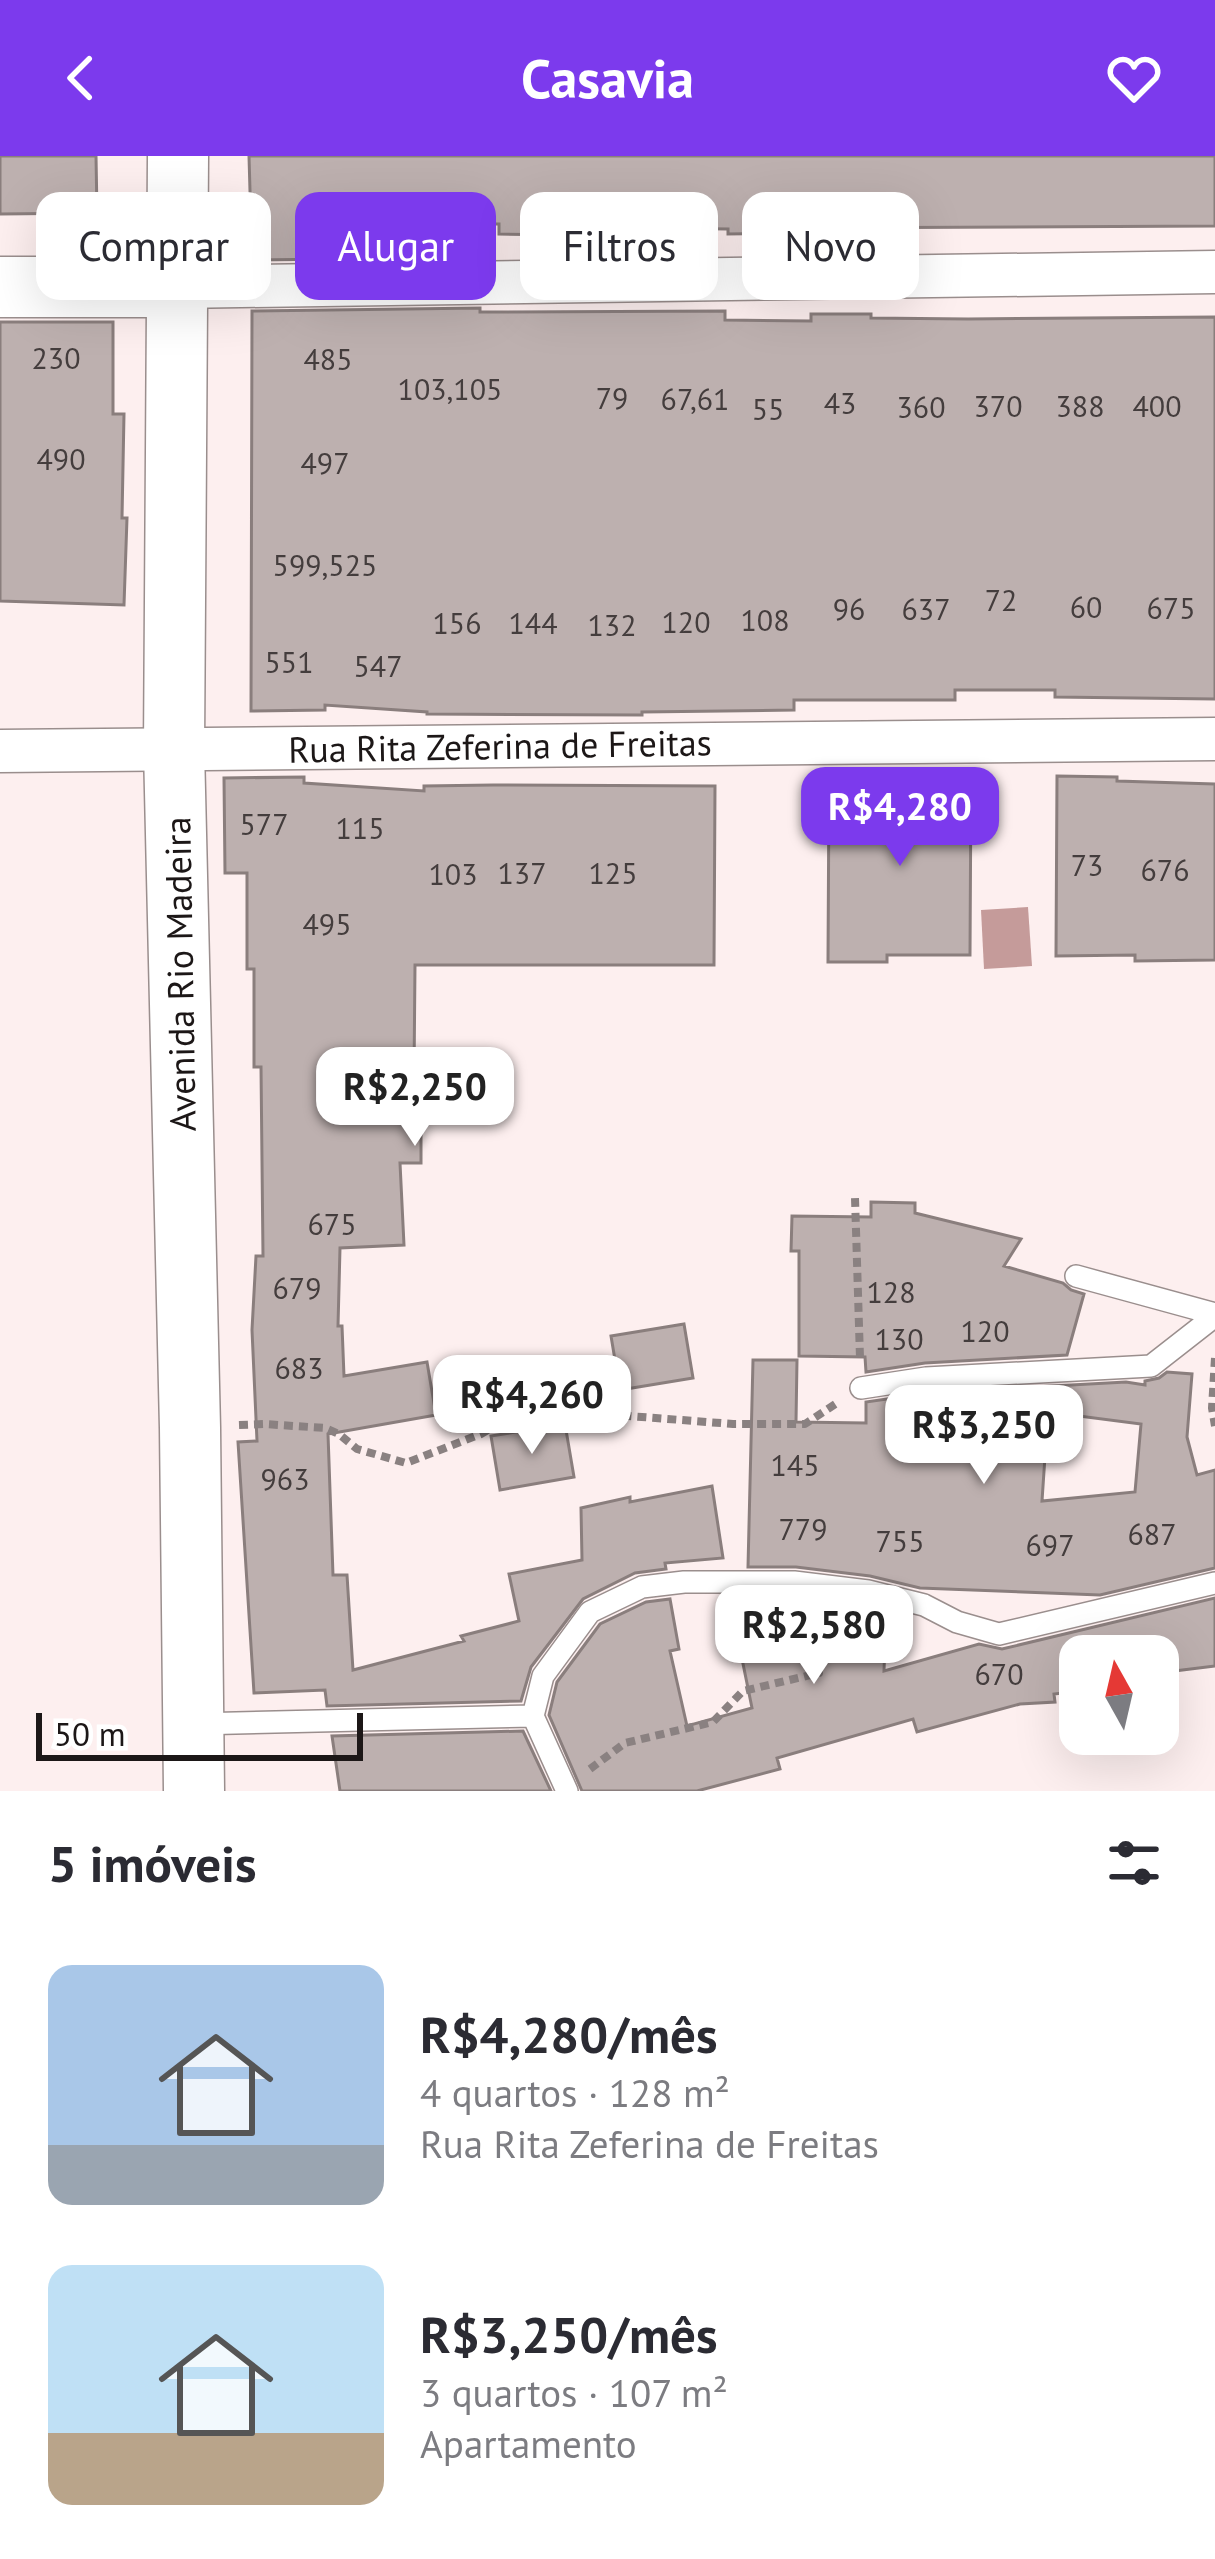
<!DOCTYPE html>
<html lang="pt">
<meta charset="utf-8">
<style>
:root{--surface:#fff;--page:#f7f7f7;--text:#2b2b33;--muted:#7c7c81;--accent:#7c3aed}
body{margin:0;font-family:"PT Sans",sans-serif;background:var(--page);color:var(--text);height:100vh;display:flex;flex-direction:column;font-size:45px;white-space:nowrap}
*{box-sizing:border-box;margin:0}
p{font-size:39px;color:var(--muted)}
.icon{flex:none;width:66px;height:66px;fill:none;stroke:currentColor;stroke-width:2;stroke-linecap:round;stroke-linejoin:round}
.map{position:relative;height:1635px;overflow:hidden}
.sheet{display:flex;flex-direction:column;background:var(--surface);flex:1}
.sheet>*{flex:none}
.guide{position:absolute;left:36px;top:36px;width:1143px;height:108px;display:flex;gap:24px}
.needle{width:78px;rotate:352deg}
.fabs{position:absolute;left:1059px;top:1479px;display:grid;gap:24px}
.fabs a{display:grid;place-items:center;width:120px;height:120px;border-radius:24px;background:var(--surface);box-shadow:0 12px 48px #0002;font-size:60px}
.scale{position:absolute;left:36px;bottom:30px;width:327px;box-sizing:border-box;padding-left:12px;border:6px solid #1c1717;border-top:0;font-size:33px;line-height:42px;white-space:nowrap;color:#1c1717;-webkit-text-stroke:9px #fff;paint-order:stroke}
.price{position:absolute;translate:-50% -102px;padding:0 27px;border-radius:24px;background:#fff;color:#222;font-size:39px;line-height:78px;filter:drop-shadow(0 3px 6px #0008)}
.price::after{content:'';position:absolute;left:50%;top:72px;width:36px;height:27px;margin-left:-18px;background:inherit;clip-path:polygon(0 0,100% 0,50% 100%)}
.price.selected{background:var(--accent);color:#fff}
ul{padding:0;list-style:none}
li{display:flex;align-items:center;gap:36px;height:300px;padding:0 48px}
li span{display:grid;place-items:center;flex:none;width:336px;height:240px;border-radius:24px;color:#555}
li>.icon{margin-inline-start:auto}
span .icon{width:144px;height:144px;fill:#fffc;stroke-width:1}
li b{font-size:51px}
h2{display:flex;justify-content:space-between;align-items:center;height:144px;padding:0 48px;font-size:51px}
.chip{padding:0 42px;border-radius:24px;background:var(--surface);box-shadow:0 12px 48px #0002;font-size:42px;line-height:108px}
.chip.selected{background:var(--accent);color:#fff}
header{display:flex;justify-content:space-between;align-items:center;height:156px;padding:0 48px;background:var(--accent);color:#fff;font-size:54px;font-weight:600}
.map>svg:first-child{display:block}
.water{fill:#c59b9a}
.building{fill:#bdb0af;stroke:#8a7e7d;stroke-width:3;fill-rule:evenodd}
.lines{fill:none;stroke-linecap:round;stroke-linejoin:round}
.lane-casing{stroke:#9a8e8d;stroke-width:24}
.street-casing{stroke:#9a8e8d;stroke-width:45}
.secondary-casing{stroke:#9a8e8d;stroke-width:63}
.path{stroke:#8a8181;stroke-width:8;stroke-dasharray:9 6;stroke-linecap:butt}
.lane{stroke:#fff;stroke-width:21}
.street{stroke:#fff;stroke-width:42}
.secondary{stroke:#fff;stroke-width:60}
.labels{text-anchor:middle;stroke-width:10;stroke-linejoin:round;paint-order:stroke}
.number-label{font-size:30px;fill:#443d3d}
.street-label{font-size:36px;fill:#1c1717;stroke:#fff}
</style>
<header><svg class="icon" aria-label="back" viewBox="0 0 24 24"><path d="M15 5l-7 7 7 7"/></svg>Casavia<svg class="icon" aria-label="heart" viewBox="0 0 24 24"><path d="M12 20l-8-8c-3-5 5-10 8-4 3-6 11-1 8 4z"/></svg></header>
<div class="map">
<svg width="1215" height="1635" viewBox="0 0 1215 1635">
<rect width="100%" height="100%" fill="#fdefef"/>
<!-- water -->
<path class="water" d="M 1028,751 L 1032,810 L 984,813 L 981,754 Z"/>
<!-- building -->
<path class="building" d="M 0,0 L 96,0 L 97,57 L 0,58 Z
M 249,0 L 1215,0 L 1215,70 L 787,72 L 787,77 L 728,78 L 728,73 L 639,72 L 639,77 L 559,76 L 559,79 L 499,78 L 499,68 L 415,68 L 415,102 L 252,104 Z
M 480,152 L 480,156 L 725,155 L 725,164 L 811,165 L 811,158 L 871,158 L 871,162 L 968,163 L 1215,161 L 1215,543 L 1055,541 L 1055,534 L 955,534 L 955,544 L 794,544 L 794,554 L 642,556 L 642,559 L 427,558 L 427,556 L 325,549 L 325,554 L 251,555 L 252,155 Z
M 0,166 L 113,166 L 113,258 L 124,258 L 122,362 L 127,362 L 124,449 L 0,445 Z
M 911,620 L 971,620 L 970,799 L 887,799 L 887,806 L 828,806 L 829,627 L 911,628 Z
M 1057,620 L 1117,621 L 1117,625 L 1215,628 L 1215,804 L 1135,805 L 1135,799 L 1056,800 Z
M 304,621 L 304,627 L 424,635 L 424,630 L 493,629 L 715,630 L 714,809 L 415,809 L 414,920 L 421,920 L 421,1007 L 400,1007 L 404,1089 L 340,1092 L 338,1170 L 342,1170 L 344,1220 L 427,1206 L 436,1259 L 328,1278 L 333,1419 L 347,1419 L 353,1514 L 464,1485 L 461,1480 L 519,1465 L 509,1418 L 582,1404 L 581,1352 L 630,1341 L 630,1346 L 712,1330 L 723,1402 L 665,1407 L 666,1413 L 635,1417 L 583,1443 L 531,1511 L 521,1545 L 327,1550 L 325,1534 L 254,1537 L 238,1286 L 257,1285 L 252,1174 L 256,1100 L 263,1100 L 261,911 L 254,911 L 254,813 L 247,813 L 247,717 L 225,717 L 224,622 Z
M 871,1046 L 915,1047 L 915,1057 L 1021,1083 L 1004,1110 L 1063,1127 L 1071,1134 L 1084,1138 L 1067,1199 L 925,1207 L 866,1216 L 865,1201 L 799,1200 L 799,1095 L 791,1095 L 792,1060 L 871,1061 Z
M 684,1168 L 693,1222 L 620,1234 L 611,1180 Z
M 753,1204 L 797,1204 L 796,1266 L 866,1267 L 866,1246 L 928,1237 L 1126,1226 L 1145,1229 L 1145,1225 L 1159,1222 L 1167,1216 L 1192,1218 L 1187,1281 L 1197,1319 L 1215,1314 L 1215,1412 L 1100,1439 L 920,1432 L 870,1420 L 796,1411 L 748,1411 ZM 1048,1256 L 1141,1268 L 1135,1336 L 1042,1345 Z
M 565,1268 L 574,1321 L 500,1334 L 491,1280 Z
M 744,1441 L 793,1441 L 886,1455 L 884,1515 L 979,1488 L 1002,1493 L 1215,1442 L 1215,1510 L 1158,1517 L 1158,1500 L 1080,1500 L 1080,1535 L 1054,1538 L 1055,1546 L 1020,1548 L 917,1576 L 913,1563 L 777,1602 L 780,1613 L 697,1635 L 582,1635 L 549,1559 L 557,1526 L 600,1468 L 646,1446 L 670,1443 L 679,1493 L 670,1495 L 687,1570 L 752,1552 L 738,1483 L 746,1481 Z
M 523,1575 L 551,1635 L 340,1635 L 332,1580 Z"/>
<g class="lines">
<defs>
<path id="lane" d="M 1076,1120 L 1215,1158
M 861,1232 L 926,1222 L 1151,1210 L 1215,1160
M 533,1560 L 567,1635
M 195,1568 L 533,1560 L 543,1520 L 590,1456 L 642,1431 L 684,1426 L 794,1426 L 868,1435 L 924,1449 L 957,1466 L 999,1478 L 1215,1427"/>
<path id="street" d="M 178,131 L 1215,116
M 0,595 L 1215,583"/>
<path id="secondary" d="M 178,0 L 174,593 L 190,1272 L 194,1635
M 0,131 L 178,131"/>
</defs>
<!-- lane casing -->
<use href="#lane" class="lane-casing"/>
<!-- street casing -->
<use href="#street" class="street-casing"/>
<!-- secondary casing -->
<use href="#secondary" class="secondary-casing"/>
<!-- path -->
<path class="path" d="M 855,1042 L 860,1202
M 1215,1202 L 1212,1252 L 1215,1270
M 239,1269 L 264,1268 L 325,1272 L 339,1278 L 357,1293 L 406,1307 L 481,1278 L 525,1252 L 733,1268 L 805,1268 L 837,1247
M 590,1613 L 625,1587 L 713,1566 L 743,1535 L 819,1517 L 817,1498 L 903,1479"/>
<!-- lane -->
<use href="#lane" class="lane"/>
<!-- street -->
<use href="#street" class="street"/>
<!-- secondary -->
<use href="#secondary" class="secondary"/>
</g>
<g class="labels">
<!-- number labels -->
<g class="number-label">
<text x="56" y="213">230</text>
<text x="328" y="214">485</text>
<text x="450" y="244">103,105</text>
<text x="612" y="253">79</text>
<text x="695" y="254">67,61</text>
<text x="840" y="258">43</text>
<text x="998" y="261">370</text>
<text x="1080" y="261">388</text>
<text x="1157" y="261">400</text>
<text x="921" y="262">360</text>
<text x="768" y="264">55</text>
<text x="61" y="314">490</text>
<text x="325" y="318">497</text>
<text x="325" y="420">599,525</text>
<text x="1001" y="455">72</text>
<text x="1086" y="462">60</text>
<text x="1171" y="463">675</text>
<text x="849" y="464">96</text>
<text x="926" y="464">637</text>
<text x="765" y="475">108</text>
<text x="686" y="477">120</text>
<text x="457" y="478">156</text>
<text x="533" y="478">144</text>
<text x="612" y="480">132</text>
<text x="289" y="517">551</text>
<text x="378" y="521">547</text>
<text x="264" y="679">577</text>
<text x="360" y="683">115</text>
<text x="1087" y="720">73</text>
<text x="1165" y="725">676</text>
<text x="522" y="728">137</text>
<text x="613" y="728">125</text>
<text x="453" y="729">103</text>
<text x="327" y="779">495</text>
<text x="332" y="1079">675</text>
<text x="297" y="1143">679</text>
<text x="891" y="1147">128</text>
<text x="985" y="1186">120</text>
<text x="899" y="1194">130</text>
<text x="299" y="1223">683</text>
<text x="795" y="1320">145</text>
<text x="285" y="1334">963</text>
<text x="803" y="1384">779</text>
<text x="1152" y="1389">687</text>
<text x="900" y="1396">755</text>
<text x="1050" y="1400">697</text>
<text x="999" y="1529">670</text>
</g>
<!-- street labels -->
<g class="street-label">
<text transform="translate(500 590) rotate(-1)" y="13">Rua Rita Zeferina de Freitas</text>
<text transform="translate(180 818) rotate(-91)" y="13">Avenida Rio Madeira</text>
</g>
</g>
</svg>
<div class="fabs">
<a><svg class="needle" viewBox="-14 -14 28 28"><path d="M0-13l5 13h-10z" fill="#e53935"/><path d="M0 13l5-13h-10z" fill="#7c7c81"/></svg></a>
</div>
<div class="scale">50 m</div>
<b class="price selected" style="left:900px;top:713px">R$4,280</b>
<b class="price" style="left:415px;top:993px">R$2,250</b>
<b class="price" style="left:532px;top:1301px">R$4,260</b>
<b class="price" style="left:984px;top:1331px">R$3,250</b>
<b class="price" style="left:814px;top:1531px">R$2,580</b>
<div class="guide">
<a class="chip">Comprar</a>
<a class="chip selected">Alugar</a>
<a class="chip">Filtros</a>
<a class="chip">Novo</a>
</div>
</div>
<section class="sheet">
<h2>5 imóveis<svg class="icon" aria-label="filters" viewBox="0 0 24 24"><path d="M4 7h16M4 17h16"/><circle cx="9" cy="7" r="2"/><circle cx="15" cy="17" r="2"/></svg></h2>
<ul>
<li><span style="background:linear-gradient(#a9c7e8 75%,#9aa5b1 0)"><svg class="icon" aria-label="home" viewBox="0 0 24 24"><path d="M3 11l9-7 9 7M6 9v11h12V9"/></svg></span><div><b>R$4,280/mês</b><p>4 quartos · 128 m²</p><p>Rua Rita Zeferina de Freitas</p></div></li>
<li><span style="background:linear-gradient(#bfe0f5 70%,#b9a48a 0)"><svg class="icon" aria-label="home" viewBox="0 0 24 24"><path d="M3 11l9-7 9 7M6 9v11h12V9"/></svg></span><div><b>R$3,250/mês</b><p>3 quartos · 107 m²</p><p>Apartamento</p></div></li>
</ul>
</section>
